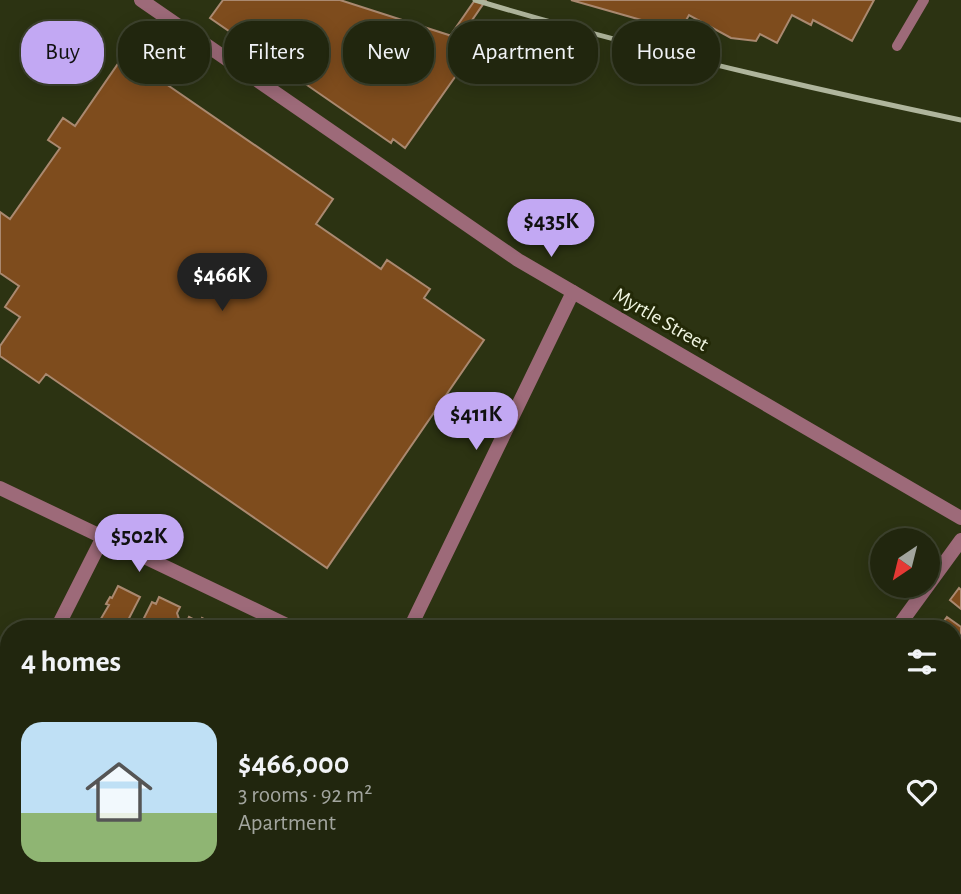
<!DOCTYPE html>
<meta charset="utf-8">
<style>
:root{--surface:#21260e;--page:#2d321c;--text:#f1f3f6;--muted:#a2a59e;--line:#3e432e;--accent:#c2a8f3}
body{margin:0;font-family:"Alegreya Sans",sans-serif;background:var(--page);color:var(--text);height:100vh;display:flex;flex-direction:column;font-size:26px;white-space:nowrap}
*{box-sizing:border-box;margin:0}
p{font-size:23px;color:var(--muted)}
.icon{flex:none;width:38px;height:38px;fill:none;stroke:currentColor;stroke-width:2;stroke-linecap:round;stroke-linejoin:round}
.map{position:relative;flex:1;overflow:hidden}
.details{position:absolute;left:0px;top:620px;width:962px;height:275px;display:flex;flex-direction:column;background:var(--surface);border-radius:28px 28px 0 0;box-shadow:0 4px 18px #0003,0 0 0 2px var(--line)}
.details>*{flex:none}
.guide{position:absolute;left:21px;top:21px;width:920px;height:63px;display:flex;gap:14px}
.needle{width:46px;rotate:215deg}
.fabs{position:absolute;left:870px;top:528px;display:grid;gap:14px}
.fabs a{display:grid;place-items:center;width:70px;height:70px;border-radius:50%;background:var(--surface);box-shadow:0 4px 18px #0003,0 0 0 2px var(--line);font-size:35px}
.price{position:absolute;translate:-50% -60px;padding:0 16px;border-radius:24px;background:var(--accent);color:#111;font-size:23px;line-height:46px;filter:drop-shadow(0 2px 4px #0008)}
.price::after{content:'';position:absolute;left:50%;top:42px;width:21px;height:16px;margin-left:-10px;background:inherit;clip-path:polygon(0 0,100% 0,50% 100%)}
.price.on{background:#222;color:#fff}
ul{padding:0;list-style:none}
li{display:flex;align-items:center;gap:21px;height:175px;padding:0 21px}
li span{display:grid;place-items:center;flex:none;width:196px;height:140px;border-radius:21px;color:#555}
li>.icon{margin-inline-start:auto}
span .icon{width:84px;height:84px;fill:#fffc;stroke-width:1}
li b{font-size:30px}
h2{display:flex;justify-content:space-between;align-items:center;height:84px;padding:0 21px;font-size:30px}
.chip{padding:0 24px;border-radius:28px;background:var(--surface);box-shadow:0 4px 18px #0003,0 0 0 2px var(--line);font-size:24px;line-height:63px}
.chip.on{background:var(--accent);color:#111}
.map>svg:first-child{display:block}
.building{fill:#7e4c1d;stroke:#aa8970;stroke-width:2}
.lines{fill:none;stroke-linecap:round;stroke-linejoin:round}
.service{stroke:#9d6a79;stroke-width:10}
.minor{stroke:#9d6a79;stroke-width:14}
.tertiary{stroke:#9d6a79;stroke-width:14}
.rail{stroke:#afb59c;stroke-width:5}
.labels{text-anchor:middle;stroke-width:6;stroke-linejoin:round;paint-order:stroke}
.street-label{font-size:21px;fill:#f0f5e1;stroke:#232907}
</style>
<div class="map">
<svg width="961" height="894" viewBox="0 0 961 894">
<rect width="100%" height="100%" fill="#2c3312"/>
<!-- building -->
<path class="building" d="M 223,0 L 340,0 L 458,38 L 474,50 L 405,148 L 393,139 L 391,143 L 210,18 Z
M 475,0 L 486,0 L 459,39 L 450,36 Z
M 571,0 L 874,0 L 852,41 L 813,20 L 811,25 L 792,15 L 777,43 L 760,34 L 756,41 L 731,38 L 689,15 L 680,31 Z
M 124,55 L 333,199 L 316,224 L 381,269 L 387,260 L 430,289 L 424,298 L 484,340 L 327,568 L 46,374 L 39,383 L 0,356 L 0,346 L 20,317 L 5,307 L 19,286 L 0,273 L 0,212 L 10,219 L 60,148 L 48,140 L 63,118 L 75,126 Z
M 118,586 L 140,597 L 124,628 L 111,628 L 99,622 L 109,605 L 106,604 L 110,597 L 112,598 Z
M 959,588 L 961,590 L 961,609 L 950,600 Z
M 159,597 L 180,607 L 177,613 L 179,619 L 175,628 L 139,628 L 152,602 L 156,604 Z
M 189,617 L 200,623 L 202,618 L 213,624 L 212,628 L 184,628 Z
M 947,617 L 961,627 L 961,658 L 956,655 L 954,657 L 954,628 L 939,628 Z
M 6,813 L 9,814 L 9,850 L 0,846 L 0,826 Z
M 961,824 L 961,849 L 954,844 L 954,834 Z
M 0,852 L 9,857 L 9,886 L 38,886 L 33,894 L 4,894 L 0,892 Z
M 165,886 L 175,886 L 193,894 L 161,894 Z
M 206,886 L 248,886 L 244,893 L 240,890 L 238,894 L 223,894 Z
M 323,886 L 374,886 L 370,894 L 320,894 Z
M 633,886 L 669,886 L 671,887 L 666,894 L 639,894 L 631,888 Z
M 754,886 L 783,886 L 791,891 L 788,894 L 753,894 L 753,890 L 755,887 Z
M 794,886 L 820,886 L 814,894 L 810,891 L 808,894 Z
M 851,886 L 865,886 L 872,890 L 870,894 L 857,894 L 849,888 Z"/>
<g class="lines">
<!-- service -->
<path class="service" d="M 897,46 L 924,0"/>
<!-- minor -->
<path class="minor" d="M 0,488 L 293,628
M 57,628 L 103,537
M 410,628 L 573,292
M 897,628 L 961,540
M 0,744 L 9,726
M 954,749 L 961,755
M 279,894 L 284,886
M 712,894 L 718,886"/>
<!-- tertiary -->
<path class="tertiary" d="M 141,0 L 518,260 L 961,518"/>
<!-- rail -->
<path class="rail" d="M 475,0 C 635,48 798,86 961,120"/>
</g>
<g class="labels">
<!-- street labels -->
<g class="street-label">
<text transform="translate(661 319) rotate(30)" y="7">Myrtle Street</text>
</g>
</g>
</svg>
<div class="fabs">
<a><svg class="needle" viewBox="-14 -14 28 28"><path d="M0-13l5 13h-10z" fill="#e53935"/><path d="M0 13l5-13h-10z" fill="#a2a59e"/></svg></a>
</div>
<b class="price" style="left:551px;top:259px">$435K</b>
<b class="price on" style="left:222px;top:313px">$466K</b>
<b class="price" style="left:476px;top:452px">$411K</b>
<b class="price" style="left:139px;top:574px">$502K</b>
<div class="guide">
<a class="chip on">Buy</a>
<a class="chip">Rent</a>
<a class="chip">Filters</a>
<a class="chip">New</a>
<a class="chip">Apartment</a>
<a class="chip">House</a>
</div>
<section class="details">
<h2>4 homes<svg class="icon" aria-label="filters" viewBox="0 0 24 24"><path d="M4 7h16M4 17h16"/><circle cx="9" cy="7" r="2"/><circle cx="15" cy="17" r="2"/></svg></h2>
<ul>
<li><span style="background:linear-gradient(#bfe0f5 65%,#8fb573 0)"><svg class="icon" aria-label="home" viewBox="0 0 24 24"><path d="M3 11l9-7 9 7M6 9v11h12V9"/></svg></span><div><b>$466,000</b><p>3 rooms · 92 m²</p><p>Apartment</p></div><svg class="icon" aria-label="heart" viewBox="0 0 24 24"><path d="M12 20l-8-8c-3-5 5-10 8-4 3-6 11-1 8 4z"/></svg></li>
</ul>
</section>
</div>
